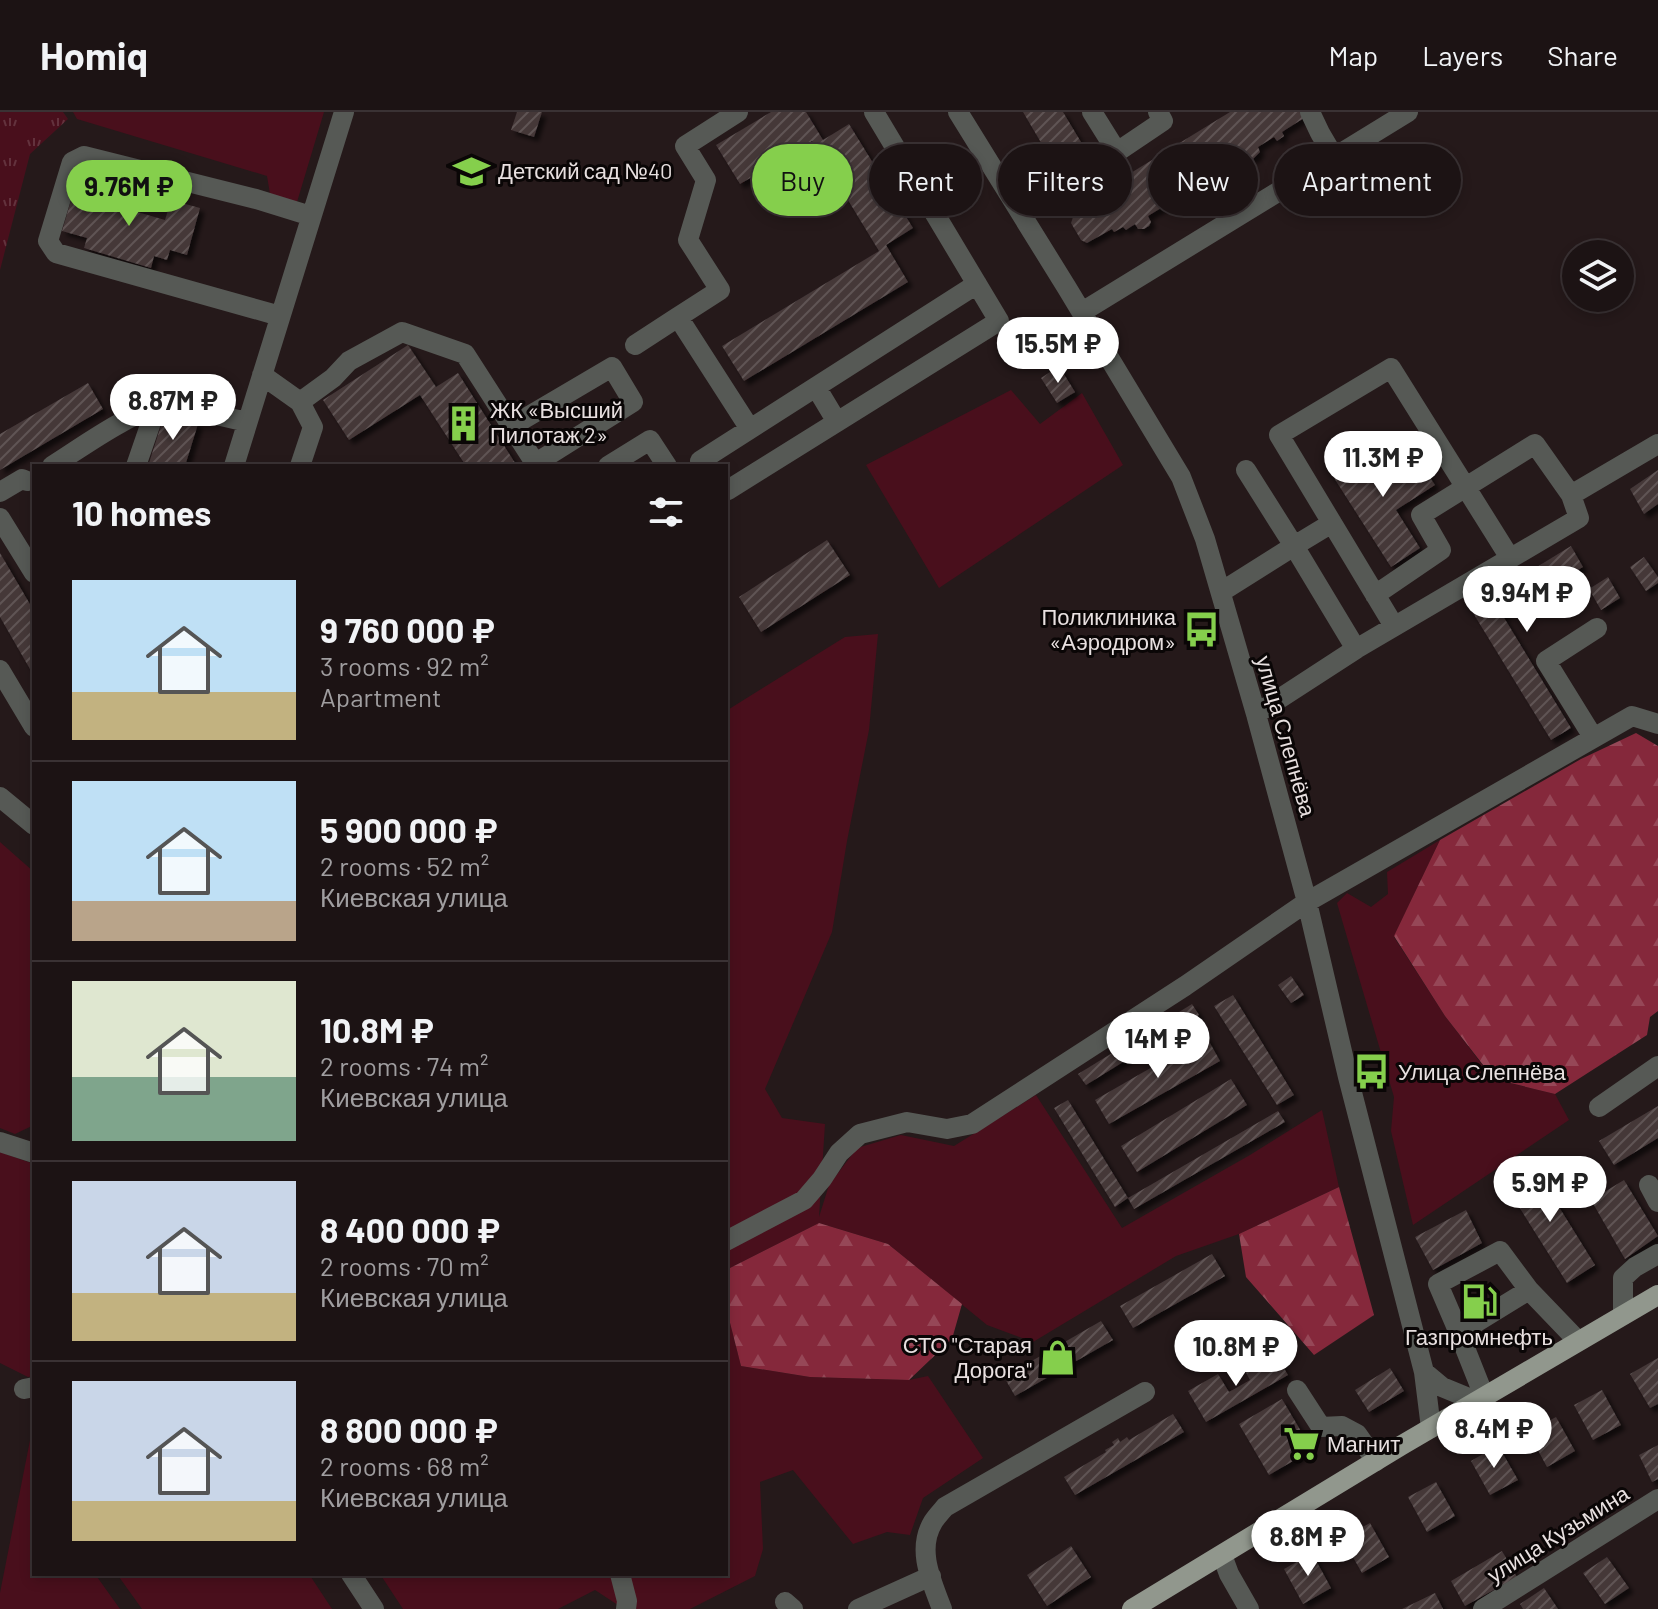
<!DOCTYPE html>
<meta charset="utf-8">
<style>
:root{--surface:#1c1314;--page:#251c1d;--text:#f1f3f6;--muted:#a09ea0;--line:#3a3234;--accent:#85cf4c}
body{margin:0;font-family:Barlow,sans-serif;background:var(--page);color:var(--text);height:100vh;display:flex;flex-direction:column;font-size:30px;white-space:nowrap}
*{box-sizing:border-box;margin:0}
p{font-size:26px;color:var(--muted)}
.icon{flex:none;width:44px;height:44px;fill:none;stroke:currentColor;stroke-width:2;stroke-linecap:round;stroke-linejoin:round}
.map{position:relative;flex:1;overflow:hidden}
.drawer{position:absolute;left:32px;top:352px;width:696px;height:1112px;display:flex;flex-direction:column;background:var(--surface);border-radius:0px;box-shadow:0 4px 12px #0003,0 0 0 2px var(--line)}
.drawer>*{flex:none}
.hud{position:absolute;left:752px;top:32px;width:760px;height:72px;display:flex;gap:16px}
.controls{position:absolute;left:1562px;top:128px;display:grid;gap:16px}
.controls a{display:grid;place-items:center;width:72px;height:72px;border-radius:50%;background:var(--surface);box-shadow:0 4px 12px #0003,0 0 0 2px var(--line);font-size:40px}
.price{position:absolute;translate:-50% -68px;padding:0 18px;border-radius:28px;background:#fff;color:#222;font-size:26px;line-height:52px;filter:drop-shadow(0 2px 4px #0008)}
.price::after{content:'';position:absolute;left:50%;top:48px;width:24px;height:18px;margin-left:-12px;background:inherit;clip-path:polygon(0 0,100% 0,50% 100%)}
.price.active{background:var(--accent);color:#111}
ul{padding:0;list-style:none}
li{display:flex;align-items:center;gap:24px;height:200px;padding:0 40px}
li+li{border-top:2px solid var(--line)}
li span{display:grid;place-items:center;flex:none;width:224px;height:160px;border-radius:0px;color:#555}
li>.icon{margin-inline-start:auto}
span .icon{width:96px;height:96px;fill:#fffc;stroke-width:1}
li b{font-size:34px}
h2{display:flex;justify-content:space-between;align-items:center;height:96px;padding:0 40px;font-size:34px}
.tag{padding:0 28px;border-radius:36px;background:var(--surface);box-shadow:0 4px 12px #0003,0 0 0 2px var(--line);font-size:28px;line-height:72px}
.tag.active{background:var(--accent);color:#111}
header{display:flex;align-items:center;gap:48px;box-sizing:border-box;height:112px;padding:0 40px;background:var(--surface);border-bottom:2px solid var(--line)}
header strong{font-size:38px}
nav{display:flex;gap:44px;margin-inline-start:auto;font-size:28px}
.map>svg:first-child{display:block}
.grass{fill:#490f1c}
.forest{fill:url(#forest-firs)}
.park{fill:url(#park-tufts)}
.building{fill:url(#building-hatch);filter:url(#shadow)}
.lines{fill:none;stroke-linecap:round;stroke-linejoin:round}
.minor{stroke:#565955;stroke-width:20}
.major{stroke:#91978d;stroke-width:20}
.labels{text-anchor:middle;stroke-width:6;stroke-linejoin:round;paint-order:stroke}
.poi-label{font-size:22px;fill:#e8e0e0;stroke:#0a0606;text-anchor:start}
.street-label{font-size:22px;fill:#e8e0e0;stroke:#0a0606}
</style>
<header>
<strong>Homiq</strong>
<nav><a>Map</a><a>Layers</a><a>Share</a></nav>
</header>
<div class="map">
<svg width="1658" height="1497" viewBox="0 0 1658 1497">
<defs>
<pattern id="forest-firs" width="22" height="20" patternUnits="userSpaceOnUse" patternTransform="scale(2)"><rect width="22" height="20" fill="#85283b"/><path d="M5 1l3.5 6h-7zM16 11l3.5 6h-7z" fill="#964757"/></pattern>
<pattern id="park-tufts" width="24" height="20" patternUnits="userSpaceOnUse" patternTransform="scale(2)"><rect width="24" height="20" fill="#490f1c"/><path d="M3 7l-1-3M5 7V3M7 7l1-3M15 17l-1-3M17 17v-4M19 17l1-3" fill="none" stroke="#63323d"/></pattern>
<pattern id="building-hatch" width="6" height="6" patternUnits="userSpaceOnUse" patternTransform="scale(2)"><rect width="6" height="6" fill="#443738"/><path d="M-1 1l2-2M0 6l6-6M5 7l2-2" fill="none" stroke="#5f5454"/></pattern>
<filter id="shadow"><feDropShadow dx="4.5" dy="4.5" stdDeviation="2" flood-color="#0009"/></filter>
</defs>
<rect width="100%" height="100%" fill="#25191a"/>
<!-- grass -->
<path class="grass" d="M 73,0 L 324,0 L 297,90 L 270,82 L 267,64 L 77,7 Z
M 1011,278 L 1040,312 L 1082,281 L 1123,353 L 939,476 L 866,353 Z
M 878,522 L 869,618 L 847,729 L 832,820 L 765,977 L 782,1006 L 825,1012 L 819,1105 L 829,1073 L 857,1036 L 901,1023 L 954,1034 L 1036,983 L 1122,1116 L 1250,1043 L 1322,998 L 1339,1075 L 1239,1122 L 1176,1144 L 1033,1230 L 987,1213 L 888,1132 L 819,1111 L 726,1158 L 726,599 L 845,525 Z
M 1440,728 L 1394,825 L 1445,904 L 1493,967 L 1555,982 L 1569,1008 L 1413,1113 L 1391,1019 L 1394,985 L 1337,791 L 1347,781 L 1371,795 L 1388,782 L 1387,760 Z
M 0,730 L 34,760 L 34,1013 L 15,1022 L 0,1016 Z
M 0,1040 L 34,1052 L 34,1264 L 28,1265 L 0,1251 Z
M 726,1195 L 741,1254 L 810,1265 L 909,1268 L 928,1264 L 983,1346 L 923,1386 L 910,1423 L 887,1420 L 853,1432 L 793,1358 L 760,1370 L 763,1437 L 755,1464 L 690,1497 L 624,1497 L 595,1478 L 558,1497 L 403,1497 L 380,1462 L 726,1462 Z
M 33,1313 L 34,1462 L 95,1462 L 120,1497 L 0,1497 L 0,1481 Z
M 117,1462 L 309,1462 L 332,1497 L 142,1497 Z"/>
<!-- forest -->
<path class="forest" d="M 1636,621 L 1658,634 L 1658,899 L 1650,905 L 1647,923 L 1555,982 L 1494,967 L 1445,904 L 1394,824 L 1440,728 L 1581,647 Z
M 1339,1075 L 1374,1203 L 1314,1243 L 1246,1165 L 1239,1122 Z
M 819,1111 L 888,1132 L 962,1192 L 952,1227 L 909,1268 L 810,1265 L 741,1254 L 726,1195 L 726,1158 Z"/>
<!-- park -->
<path class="park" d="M 0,0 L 63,0 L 68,7 L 30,42 L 0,158 Z"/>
<!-- building -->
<path class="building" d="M 517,0 L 542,0 L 534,25 L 511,18 Z
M 771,0 L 806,0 L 823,28 L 849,12 L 913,116 L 886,133 L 908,170 L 744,269 L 722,234 L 879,139 L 812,29 L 740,72 L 716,33 Z
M 1023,0 L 1063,0 L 1108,75 L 1230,0 L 1304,0 L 1307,4 L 1282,20 L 1284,24 L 1277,29 L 1274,25 L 1258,35 L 1260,40 L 1253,47 L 1247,47 L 1245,43 L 1228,54 L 1230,57 L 1223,62 L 1221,58 L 1203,70 L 1205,75 L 1198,82 L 1193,82 L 1190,78 L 1173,89 L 1175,92 L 1168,96 L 1166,93 L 1148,104 L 1151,110 L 1149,114 L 1144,117 L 1138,117 L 1135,112 L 1126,118 L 1123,115 L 1114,120 L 1112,117 L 1087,131 L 1081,128 L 1071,111 L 1073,105 L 1085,98 L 1082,93 L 1087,90 L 1077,73 L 1069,78 Z
M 78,65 L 98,71 L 93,87 L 165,108 L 171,88 L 200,96 L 187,143 L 170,138 L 167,148 L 154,144 L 151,156 L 84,136 L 87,126 L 62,119 Z
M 408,233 L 436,275 L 458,261 L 517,354 L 466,354 L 420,283 L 349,328 L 323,288 Z
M 1059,254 L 1075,280 L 1057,291 L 1041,266 Z
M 88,271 L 103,297 L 0,358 L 0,322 Z
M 165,301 L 198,312 L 185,354 L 148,354 Z
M 1356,336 L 1373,363 L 1412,338 L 1435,373 L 1396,398 L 1420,436 L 1391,455 L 1327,355 Z
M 1658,358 L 1658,392 L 1644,402 L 1630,377 Z
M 827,428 L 850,463 L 761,520 L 739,485 Z
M 1571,434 L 1583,455 L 1503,504 L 1571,616 L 1551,628 L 1470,496 Z
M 0,441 L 34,499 L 34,564 L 0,505 Z
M 1644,445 L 1658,465 L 1658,471 L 1646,479 L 1630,455 Z
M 1608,465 L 1620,486 L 1601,498 L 1589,477 Z
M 1291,864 L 1304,883 L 1291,891 L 1278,873 Z
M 1233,883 L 1294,983 L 1277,993 L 1214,894 Z
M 1192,892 L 1199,903 L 1086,973 L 1078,962 Z
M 1206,924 L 1220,949 L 1109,1012 L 1095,988 Z
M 1231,967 L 1247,993 L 1137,1060 L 1121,1034 Z
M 1068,988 L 1128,1086 L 1115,1095 L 1054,996 Z
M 1658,994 L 1658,1026 L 1614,1053 L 1599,1029 Z
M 1278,999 L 1285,1010 L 1134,1097 L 1128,1086 Z
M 1533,1053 L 1595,1153 L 1567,1171 L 1504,1071 Z
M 1624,1068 L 1658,1124 L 1625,1147 L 1591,1088 Z
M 1466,1098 L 1482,1131 L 1433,1158 L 1415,1125 Z
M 1212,1142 L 1225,1164 L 1133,1216 L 1120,1194 Z
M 1101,1209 L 1113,1228 L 1015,1284 L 1004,1265 Z
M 1275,1241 L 1288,1263 L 1206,1310 L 1188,1279 L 1218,1262 L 1229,1280 L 1250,1268 L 1245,1259 Z
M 1658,1246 L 1658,1292 L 1650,1296 L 1630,1262 Z
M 1390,1256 L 1404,1279 L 1369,1300 L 1355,1278 Z
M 1602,1278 L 1621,1313 L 1593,1328 L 1574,1293 Z
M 1282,1287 L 1312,1338 L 1269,1363 L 1239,1312 Z
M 1173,1302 L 1184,1320 L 1075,1383 L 1064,1365 L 1106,1340 L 1105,1338 L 1114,1333 L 1112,1330 L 1118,1326 L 1120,1330 L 1127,1325 L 1129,1328 Z
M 1556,1305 L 1575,1339 L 1547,1355 L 1528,1320 Z
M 1498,1333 L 1518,1368 L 1490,1383 L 1471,1349 Z
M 1658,1333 L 1658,1367 L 1652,1370 L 1639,1343 Z
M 1436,1370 L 1455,1404 L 1427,1420 L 1408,1385 Z
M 1370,1411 L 1389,1445 L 1362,1461 L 1342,1426 Z
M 1071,1434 L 1091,1465 L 1047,1494 L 1027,1463 Z
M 1502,1439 L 1517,1465 L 1465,1494 L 1451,1469 Z
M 1312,1441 L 1331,1476 L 1303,1492 L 1284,1457 Z
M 1607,1445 L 1629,1476 L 1605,1492 L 1583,1461 Z
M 1544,1476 L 1558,1497 L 1523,1497 L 1520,1492 Z
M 1435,1481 L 1443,1497 L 1402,1497 Z"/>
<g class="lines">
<!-- minor -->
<path class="minor" d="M 738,0 L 685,34 L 706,68 L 688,128 L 720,178 L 678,205 L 750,317
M 958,0 L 1067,176 L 1181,365 L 1205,427 L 1256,602 L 1307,790 L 1348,965 L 1424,1260 L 1431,1316
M 1092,0 L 1117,40 L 1163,9 L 1158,0
M 1310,0 L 1320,21 L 1334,45
M 1082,200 L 1408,0
M 280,204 L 56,141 L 48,129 L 72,50 L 84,44 L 256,87 L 311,104
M 635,233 L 678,205
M 262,263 L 300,290 L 313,315 L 300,354
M 816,275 L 837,310
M 300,290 L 333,266 L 349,249 L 402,220 L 465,242 L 537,354
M 512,314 L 612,255 L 633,290 L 536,351
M 700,349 L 977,172
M 52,354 C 84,334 132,298 169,292 L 247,310
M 136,354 L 157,293
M 234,354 L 344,0
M 608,354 L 650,328 L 667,354
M 728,378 L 999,209 L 874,0
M 0,380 L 22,367 L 27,369
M 0,406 L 34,461
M 1221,480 L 1294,434 L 1246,358
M 1375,483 L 1441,438 L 1421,403 L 1535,332 L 1571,383
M 1394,514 L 1279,323 L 1391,256 L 1510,446
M 1356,537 L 1579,406 L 1571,383 L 1658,332
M 0,558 L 34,615
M 1256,602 L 1356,537 L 1294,434 L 1332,411
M 1593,625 L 1546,549 L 1597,516
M 0,685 L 34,713
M 1599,995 L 1658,954
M 0,1030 L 34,1041
M 1649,1073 L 1658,1090
M 726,1129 L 804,1088 L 822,1067 L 839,1041 L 860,1022 L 907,1010 L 947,1017 L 972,1012 L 1185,874 L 1307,790 L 1632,604 L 1658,612
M 1623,1203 L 1623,1166 L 1635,1155 L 1658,1142
M 1459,1221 L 1438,1172 L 1500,1139 L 1529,1178
M 1424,1260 L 1442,1275 L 1476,1289
M 24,1277 L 34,1275
M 1297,1278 L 1321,1315 L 1342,1314 L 1357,1322 L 1376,1349
M 1484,1284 L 1459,1221 L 1529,1178 L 1578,1229
M 1222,1443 L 1229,1462 L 1249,1497
M 351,1462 L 374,1497
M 620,1462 L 627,1489 L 626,1497
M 785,1490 L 793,1497
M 858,1497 L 931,1464
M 942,1497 C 932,1470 916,1438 933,1410 C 936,1405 941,1400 945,1395 L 1145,1280
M 1483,1497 L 1658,1387"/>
<!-- major -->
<path class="major" d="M 1132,1497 L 1402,1333 L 1658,1183"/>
</g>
<!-- icons -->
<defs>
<symbol id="school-bare" viewBox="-9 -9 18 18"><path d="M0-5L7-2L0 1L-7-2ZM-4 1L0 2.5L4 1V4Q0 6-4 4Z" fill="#85cf4c" stroke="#0a0606" stroke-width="2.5" paint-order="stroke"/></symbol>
<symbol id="building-bare" viewBox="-9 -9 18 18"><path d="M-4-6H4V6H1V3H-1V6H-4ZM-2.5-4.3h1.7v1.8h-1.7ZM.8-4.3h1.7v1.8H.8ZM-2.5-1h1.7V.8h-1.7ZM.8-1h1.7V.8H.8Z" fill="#85cf4c" stroke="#0a0606" stroke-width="2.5" paint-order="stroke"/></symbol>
<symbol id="bus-bare" viewBox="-9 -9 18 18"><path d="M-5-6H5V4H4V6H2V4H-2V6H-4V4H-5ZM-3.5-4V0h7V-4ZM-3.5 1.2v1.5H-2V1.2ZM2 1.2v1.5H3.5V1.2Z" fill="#85cf4c" stroke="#0a0606" stroke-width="2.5" paint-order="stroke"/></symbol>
<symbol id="fuel-bare" viewBox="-9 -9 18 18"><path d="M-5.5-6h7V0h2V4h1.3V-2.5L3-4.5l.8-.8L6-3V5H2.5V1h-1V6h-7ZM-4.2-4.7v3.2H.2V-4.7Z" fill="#85cf4c" stroke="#0a0606" stroke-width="2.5" paint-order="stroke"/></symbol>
<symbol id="shop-bare" viewBox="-9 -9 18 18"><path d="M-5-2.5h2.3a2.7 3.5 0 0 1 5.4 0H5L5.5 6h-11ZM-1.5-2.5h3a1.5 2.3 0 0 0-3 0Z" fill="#85cf4c" stroke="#0a0606" stroke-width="2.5" paint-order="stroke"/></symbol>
<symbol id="supermarket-bare" viewBox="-9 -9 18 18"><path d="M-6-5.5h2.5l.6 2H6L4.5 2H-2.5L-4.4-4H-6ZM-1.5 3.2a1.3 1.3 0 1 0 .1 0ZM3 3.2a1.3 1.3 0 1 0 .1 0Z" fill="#85cf4c" stroke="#0a0606" stroke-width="2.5" paint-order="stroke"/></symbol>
</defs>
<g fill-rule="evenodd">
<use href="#school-bare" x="446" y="34" width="51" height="51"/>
<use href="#building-bare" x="438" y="286" width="51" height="51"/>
<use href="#bus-bare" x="1176" y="492" width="51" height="51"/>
<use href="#bus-bare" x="1346" y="934" width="51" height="51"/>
<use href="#fuel-bare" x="1454" y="1164" width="51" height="51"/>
<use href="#shop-bare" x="1032" y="1220" width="51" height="51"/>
<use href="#supermarket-bare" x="1276" y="1306" width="51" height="51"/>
</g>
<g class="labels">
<!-- poi labels -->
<g class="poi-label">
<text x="498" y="67">Детский сад №40</text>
<text x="490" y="306">ЖК «Высший<tspan x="490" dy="25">Пилотаж 2»</tspan></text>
<text x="1176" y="513" text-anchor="end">Поликлиника<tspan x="1176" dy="25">«Аэродром»</tspan></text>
<text x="1398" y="968">Улица Слепнёва</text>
<text x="1479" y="1233" text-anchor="middle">Газпромнефть</text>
<text x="1032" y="1241" text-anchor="end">СТО "Старая<tspan x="1032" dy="25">Дорога"</tspan></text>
<text x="1327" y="1340">Магнит</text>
</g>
<!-- street labels -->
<g class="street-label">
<text transform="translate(1286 624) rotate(74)" y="8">улица Слепнёва</text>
<text transform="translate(1558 1422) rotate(-32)" y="8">улица Кузьмина</text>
</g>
</g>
</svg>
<div class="controls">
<a><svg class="icon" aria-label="layers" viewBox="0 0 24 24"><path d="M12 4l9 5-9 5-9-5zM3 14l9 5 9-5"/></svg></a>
</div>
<b class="price active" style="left:129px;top:116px">9.76M ₽</b>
<b class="price" style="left:1058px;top:273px">15.5M ₽</b>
<b class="price" style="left:173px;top:330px">8.87M ₽</b>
<b class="price" style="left:1383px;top:387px">11.3M ₽</b>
<b class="price" style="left:1527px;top:522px">9.94M ₽</b>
<b class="price" style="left:1158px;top:968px">14M ₽</b>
<b class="price" style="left:1550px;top:1112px">5.9M ₽</b>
<b class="price" style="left:1236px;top:1276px">10.8M ₽</b>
<b class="price" style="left:1494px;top:1358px">8.4M ₽</b>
<b class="price" style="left:1308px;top:1466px">8.8M ₽</b>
<div class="hud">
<a class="tag active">Buy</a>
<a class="tag">Rent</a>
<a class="tag">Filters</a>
<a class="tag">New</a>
<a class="tag">Apartment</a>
</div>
<section class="drawer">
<h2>10 homes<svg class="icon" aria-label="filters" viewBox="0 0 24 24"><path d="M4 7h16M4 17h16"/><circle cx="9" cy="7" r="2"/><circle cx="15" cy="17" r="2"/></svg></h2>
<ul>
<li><span style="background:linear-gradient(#bfe0f5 70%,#c2b280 0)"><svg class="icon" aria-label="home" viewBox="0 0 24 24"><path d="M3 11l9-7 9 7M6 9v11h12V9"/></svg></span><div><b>9 760 000 ₽</b><p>3 rooms · 92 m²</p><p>Apartment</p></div></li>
<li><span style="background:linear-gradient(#bfe0f5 75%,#b9a48a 0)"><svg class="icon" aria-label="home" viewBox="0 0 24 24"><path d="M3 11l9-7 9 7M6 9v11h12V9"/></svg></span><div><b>5 900 000 ₽</b><p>2 rooms · 52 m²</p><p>Киевская улица</p></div></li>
<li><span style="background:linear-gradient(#dfe7d0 60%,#7fa58c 0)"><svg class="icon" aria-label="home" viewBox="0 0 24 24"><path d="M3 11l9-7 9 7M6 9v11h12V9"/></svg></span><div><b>10.8M ₽</b><p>2 rooms · 74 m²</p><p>Киевская улица</p></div></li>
<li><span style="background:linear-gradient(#c9d6e8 70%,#c2b280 0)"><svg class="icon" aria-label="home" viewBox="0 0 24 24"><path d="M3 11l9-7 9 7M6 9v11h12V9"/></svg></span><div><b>8 400 000 ₽</b><p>2 rooms · 70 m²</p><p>Киевская улица</p></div></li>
<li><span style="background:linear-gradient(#c9d6e8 75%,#c2b280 0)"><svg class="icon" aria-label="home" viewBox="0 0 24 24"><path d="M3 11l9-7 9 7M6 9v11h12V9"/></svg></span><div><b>8 800 000 ₽</b><p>2 rooms · 68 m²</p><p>Киевская улица</p></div></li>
</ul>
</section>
</div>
